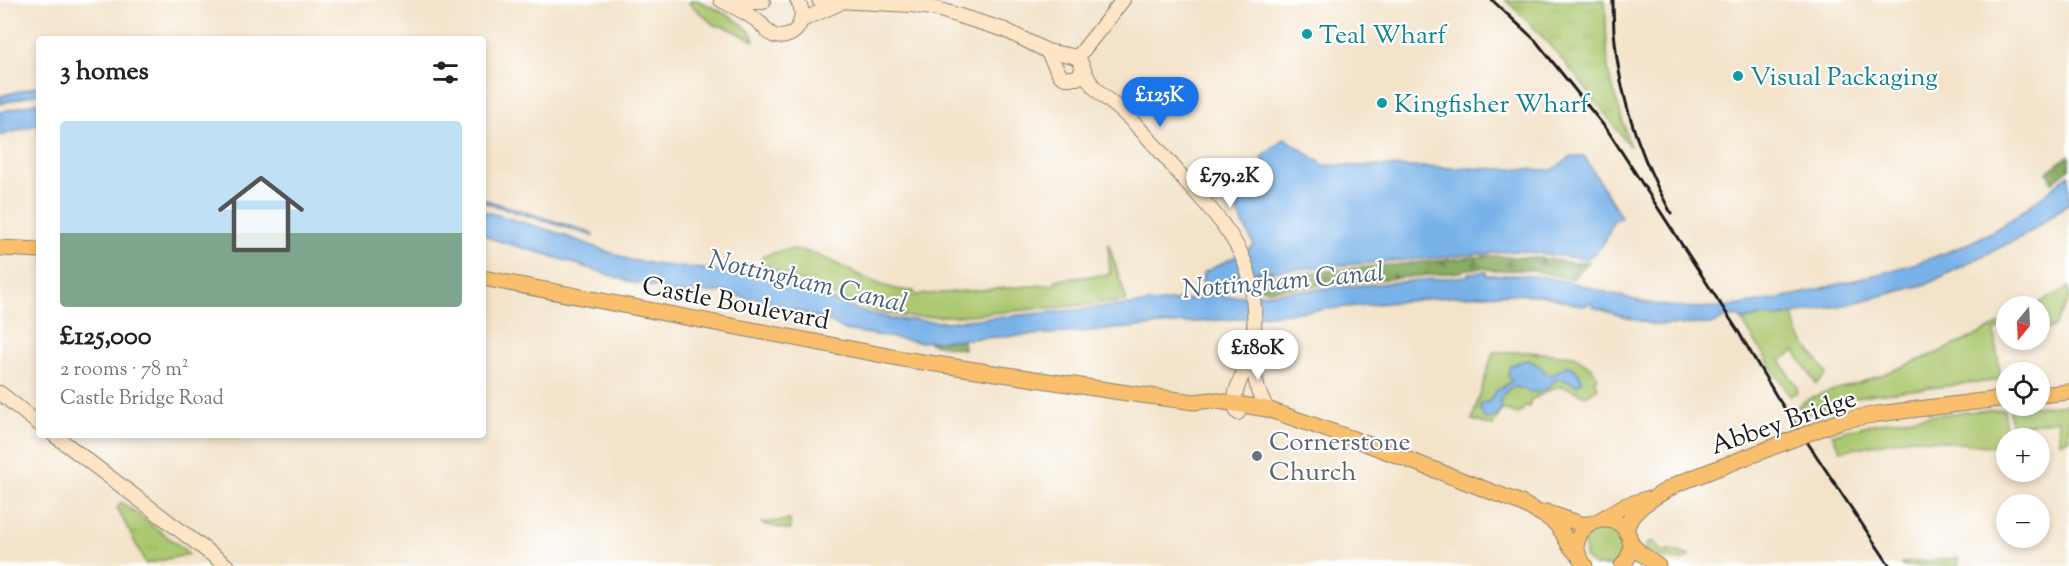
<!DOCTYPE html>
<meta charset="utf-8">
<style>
:root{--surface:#fff;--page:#f6f6f6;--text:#222;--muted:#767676;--line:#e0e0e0;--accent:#1a73e8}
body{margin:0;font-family:"Sorts Mill Goudy",serif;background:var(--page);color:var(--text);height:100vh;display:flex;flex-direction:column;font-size:22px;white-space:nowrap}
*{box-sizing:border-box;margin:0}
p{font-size:20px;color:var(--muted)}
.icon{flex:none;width:33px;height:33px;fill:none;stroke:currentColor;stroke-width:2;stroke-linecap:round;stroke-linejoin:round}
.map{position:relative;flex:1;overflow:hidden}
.side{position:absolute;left:36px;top:36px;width:450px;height:402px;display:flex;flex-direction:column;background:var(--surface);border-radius:6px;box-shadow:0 3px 9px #0003}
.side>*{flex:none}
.needle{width:39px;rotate:198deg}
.tools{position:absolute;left:1996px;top:296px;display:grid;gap:12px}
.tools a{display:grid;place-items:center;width:54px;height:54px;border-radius:50%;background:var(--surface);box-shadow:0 3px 9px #0003;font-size:30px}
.price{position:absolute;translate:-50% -51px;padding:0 14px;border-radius:21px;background:#fff;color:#222;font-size:20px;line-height:39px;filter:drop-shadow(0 2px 3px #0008)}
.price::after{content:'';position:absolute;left:50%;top:36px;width:18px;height:14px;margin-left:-9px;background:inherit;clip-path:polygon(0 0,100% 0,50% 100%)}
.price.active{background:var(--accent);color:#fff}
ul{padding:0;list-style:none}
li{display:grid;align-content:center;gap:12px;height:318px;padding:0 24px}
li+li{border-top:2px solid var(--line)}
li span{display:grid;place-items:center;height:186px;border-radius:6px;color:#555}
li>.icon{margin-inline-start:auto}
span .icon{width:108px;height:108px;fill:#fffc;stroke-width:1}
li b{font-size:26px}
h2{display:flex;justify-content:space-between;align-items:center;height:72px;padding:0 24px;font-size:26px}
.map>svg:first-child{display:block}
.green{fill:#acc86f;stroke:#647246;stroke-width:1.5}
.forest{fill:url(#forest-firs);stroke:#52643f;stroke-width:1.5}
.park{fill:url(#park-tufts);stroke:#647246;stroke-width:1.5}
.water{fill:#79b2e9;stroke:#4a6782;stroke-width:1.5}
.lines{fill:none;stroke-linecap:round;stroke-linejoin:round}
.secondary-casing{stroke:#888072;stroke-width:16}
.primary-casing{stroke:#888072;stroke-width:17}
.secondary{stroke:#fde5c5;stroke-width:14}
.primary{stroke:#f9bf6d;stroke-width:15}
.rail{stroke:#1c1c1c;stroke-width:3}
.primary-bridge-casing{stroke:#888072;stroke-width:17;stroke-linecap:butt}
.primary-bridge{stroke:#f9bf6d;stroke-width:15}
.culture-dot{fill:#0f9aa8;stroke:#fff;stroke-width:2}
.worship-dot{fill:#6b7280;stroke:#fff;stroke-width:2}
.labels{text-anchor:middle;stroke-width:4.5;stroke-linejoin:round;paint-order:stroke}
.culture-label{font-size:26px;fill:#0d838f;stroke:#fff;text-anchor:start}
.street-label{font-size:26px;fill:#1c1c1c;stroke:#fff}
.worship-label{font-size:26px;fill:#5b616d;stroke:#fff;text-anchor:start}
.water-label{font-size:27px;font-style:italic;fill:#466078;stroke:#fff}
</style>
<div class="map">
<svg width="2069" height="566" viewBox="0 0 2069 566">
<defs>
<pattern id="forest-firs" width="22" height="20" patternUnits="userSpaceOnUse" patternTransform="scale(1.5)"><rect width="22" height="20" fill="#89ac62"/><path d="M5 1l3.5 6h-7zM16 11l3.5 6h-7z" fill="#6f8b50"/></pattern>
<pattern id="park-tufts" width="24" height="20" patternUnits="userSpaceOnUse" patternTransform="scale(1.5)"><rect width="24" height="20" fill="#acc86f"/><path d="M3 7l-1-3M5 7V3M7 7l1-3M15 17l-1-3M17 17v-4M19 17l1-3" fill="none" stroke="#93ab60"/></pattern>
</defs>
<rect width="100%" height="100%" fill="#fff"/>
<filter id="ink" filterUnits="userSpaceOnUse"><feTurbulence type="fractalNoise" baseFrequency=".0167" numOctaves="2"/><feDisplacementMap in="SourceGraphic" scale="12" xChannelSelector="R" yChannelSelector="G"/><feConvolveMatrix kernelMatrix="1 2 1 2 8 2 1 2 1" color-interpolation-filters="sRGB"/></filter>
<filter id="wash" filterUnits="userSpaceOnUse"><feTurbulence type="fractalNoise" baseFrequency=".008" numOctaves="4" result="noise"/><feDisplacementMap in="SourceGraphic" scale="24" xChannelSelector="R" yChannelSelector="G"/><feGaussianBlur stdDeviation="1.35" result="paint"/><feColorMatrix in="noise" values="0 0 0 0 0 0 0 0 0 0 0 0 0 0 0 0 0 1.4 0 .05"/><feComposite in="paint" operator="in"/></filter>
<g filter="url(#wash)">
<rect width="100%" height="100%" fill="#f3e3c9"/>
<!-- green -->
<path class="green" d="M 692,0 L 697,0 C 712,8 752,23 754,41 L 726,27 L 714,25 L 689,3 Z
M 1108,243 L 1127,301 L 957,316 L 910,317 L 879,312 L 849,302 L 761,264 L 762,257 C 771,254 785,248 794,249 C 836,255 870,291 914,291 L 915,295 L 1056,284 L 1056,280 L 1110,274 Z
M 2069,287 L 2069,300 L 2054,327 L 2040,332 L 2040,306 L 2034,306 Z
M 1793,315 L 1798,334 L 1827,374 L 1816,384 L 1795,351 L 1780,361 L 1797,387 L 1797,392 L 1790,396 L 1742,321 L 1760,316 L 1778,317 Z
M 2007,320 L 2007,338 L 2005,326 L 1994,331 L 2001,380 L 1866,395 L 1844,400 L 1803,415 L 1798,406 C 1815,392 1842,389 1862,382 C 1912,364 1961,345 2007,320 Z
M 1493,352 L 1528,352 L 1574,356 L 1591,367 L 1598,377 L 1594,380 L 1598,388 L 1586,396 C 1578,393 1566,385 1558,387 C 1549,388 1541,397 1531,399 L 1529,407 L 1526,406 L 1519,414 L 1502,409 L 1493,426 L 1472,420 Z
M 2069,404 L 2069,439 L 2060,443 L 2058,420 L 2011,427 L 2010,409 Z
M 2004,409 L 2007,448 L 1911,438 L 1841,451 L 1832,435 C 1888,417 1945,414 2004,409 Z
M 790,520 L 790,530 L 762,524 L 762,523 Z
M 1601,526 C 1619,531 1623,532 1625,551 L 1613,566 L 1594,566 L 1585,558 L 1584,537 Z
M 1649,542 L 1654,542 L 1660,550 L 1666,552 L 1673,550 L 1691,556 C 1680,566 1657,557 1644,549 Z
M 1958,558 L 1959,566 L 1903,566 L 1901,563 Z"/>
<!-- forest -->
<path class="forest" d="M 2069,155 L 2069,169 L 2052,182 L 2047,172 Z
M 1488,256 L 1540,258 L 1574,263 L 1589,262 L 1572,279 L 1531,270 L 1492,270 L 1484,268 L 1465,269 L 1461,272 L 1268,290 L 1261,288 L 1258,272 L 1271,271 L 1274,276 Z
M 963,340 L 964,349 L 932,344 L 928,342 Z"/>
<!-- park -->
<path class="park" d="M 1505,0 L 1605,0 L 1608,71 L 1630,147 C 1593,98 1552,41 1505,0 Z
M 121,502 L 181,547 L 189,554 L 146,564 L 117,508 Z"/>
<!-- water -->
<path class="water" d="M 39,86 L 39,93 L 0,104 L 0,96 Z
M 39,102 L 39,124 L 0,136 L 0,112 Z
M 1285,138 L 1324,165 L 1552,170 L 1572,156 L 1584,156 L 1621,217 L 1613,221 C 1608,239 1601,250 1586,259 L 1519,251 L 1258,272 L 1237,275 L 1220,288 L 1220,294 L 1226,297 L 1468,276 L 1468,273 L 1486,272 L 1486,275 C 1508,275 1529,274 1550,278 C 1593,286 1634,304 1678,307 C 1733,311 1790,297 1843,283 C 1895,270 1946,257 1993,231 C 2020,215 2045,194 2069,174 L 2069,203 L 2027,234 L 1927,284 L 1849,304 L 1778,317 L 1760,316 L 1742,321 L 1739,316 L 1723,318 L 1714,324 L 1656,325 L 1624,317 L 1593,307 L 1591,303 L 1583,306 L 1541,295 L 1502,294 L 1446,297 L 1267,315 L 1244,318 L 1080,332 L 919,342 L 845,330 L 830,322 L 752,297 L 751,299 L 740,297 L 740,295 L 722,292 L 669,293 L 662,288 L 634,283 L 545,254 L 492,239 L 483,234 L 483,211 L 552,231 L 630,260 L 660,265 L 745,273 L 793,285 L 855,309 L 892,319 L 945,322 L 1204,298 L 1212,293 L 1211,290 L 1202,282 L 1203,273 L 1248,250 L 1254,245 L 1229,195 L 1236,188 L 1229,180 L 1236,173 L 1244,181 L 1265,162 L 1261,158 Z
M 483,199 L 593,233 L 593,236 L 483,202 Z
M 1529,360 L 1538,365 L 1551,376 L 1566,366 L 1571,366 L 1580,375 L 1582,381 L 1577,385 C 1546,370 1558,389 1538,392 C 1523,395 1514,375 1500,400 L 1501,408 L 1498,416 L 1496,415 L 1490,419 L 1484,418 L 1480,409 L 1482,403 L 1488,402 L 1496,391 L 1512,381 L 1508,375 L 1510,366 L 1519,362 Z"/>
</g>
<g filter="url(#ink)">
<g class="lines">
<defs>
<path id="secondary" d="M 721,0 C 732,6 752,15 761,24 C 766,29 768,34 775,36 C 797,41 809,16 797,0
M 819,0 L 912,5 L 937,9 L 1005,30 L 1047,51 L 1073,56 L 1079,59 C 1084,68 1086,78 1094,87 C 1104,98 1117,106 1128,117 C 1148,136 1165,157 1183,178 C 1206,204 1232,230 1245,263 C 1255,290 1257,324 1251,353 C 1246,372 1228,394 1238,413
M 727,2 L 763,2
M 802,20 L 838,4
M 1047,51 L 1060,75 L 1065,78 L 1077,78 L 1082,70
M 1077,58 L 1123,0
M 1251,355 L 1258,391 L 1267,409
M 0,393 L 39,424
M 54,435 L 227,566"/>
<path id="primary" d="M 0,248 L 39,250
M 483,278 L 903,359 L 1127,393 L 1194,402 L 1212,400 L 1267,409 L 1362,442 L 1521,503 L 1547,517 L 1556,524 L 1562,532 L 1569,545 L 1578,555
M 2040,395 L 2069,392
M 1878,414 L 2007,398
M 1546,512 L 1581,524 L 1590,524
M 1600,520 L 1624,506 L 1646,499
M 1626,532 C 1628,509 1659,495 1677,484
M 1630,542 L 1639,552 L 1658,566
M 1585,566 C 1554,526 1621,500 1630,540 C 1632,550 1629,559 1622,566"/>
</defs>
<!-- secondary casing -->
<use href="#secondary" class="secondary-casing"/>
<!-- primary casing -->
<use href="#primary" class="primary-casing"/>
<!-- secondary -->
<use href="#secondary" class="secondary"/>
<!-- primary -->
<use href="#primary" class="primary"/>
<!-- rail -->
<path class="rail" d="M 1492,0 L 1535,40 L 1608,131 L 1738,331 L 1777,397 L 1890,566
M 1613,0 C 1612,77 1634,146 1671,213"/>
<defs>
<path id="primary-bridge" d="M 1677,484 L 1840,421 L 1878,414"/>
</defs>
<!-- primary-bridge casing -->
<use href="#primary-bridge" class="primary-bridge-casing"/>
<!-- primary-bridge -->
<use href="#primary-bridge" class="primary-bridge"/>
</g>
</g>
<!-- markers -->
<g class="culture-dot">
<circle cx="1307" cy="34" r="6"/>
<circle cx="1738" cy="76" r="6"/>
<circle cx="1382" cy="103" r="6"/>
</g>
<circle class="worship-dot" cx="1257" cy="456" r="6"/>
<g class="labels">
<!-- culture labels -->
<g class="culture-label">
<text x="1319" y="43">Teal Wharf</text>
<text x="1750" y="85">Visual Packaging</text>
<text x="1394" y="112">Kingfisher Wharf</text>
</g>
<!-- street labels -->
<g class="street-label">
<text transform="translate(736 302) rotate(11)" y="9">Castle Boulevard</text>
<text transform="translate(1783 421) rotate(-19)" y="9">Abbey Bridge</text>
</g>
<!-- worship labels -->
<g class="worship-label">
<text x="1269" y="450">Cornerstone<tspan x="1269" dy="30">Church</tspan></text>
</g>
<!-- water labels -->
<g class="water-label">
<text transform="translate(1283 280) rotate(-5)" y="9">Nottingham Canal</text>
<text transform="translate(808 281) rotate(13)" y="9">Nottingham Canal</text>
</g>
</g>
</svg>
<div class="tools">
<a><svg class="needle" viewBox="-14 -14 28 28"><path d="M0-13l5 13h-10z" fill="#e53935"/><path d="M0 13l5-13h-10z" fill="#767676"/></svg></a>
<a><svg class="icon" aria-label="locate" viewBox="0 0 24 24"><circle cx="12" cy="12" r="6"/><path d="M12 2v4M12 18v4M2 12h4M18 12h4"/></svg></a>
<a>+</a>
<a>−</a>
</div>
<b class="price active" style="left:1160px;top:128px">£125K</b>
<b class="price" style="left:1230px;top:209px">£79.2K</b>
<b class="price" style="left:1258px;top:381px">£180K</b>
<section class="side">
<h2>3 homes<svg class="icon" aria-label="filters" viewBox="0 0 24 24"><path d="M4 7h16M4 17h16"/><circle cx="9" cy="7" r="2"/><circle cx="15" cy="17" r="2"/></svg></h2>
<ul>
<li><span style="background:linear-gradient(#bfe0f5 60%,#7fa58c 0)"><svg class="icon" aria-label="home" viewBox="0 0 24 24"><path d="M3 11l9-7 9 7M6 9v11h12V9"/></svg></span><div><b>£125,000</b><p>2 rooms · 78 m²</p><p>Castle Bridge Road</p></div></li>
</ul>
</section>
</div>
